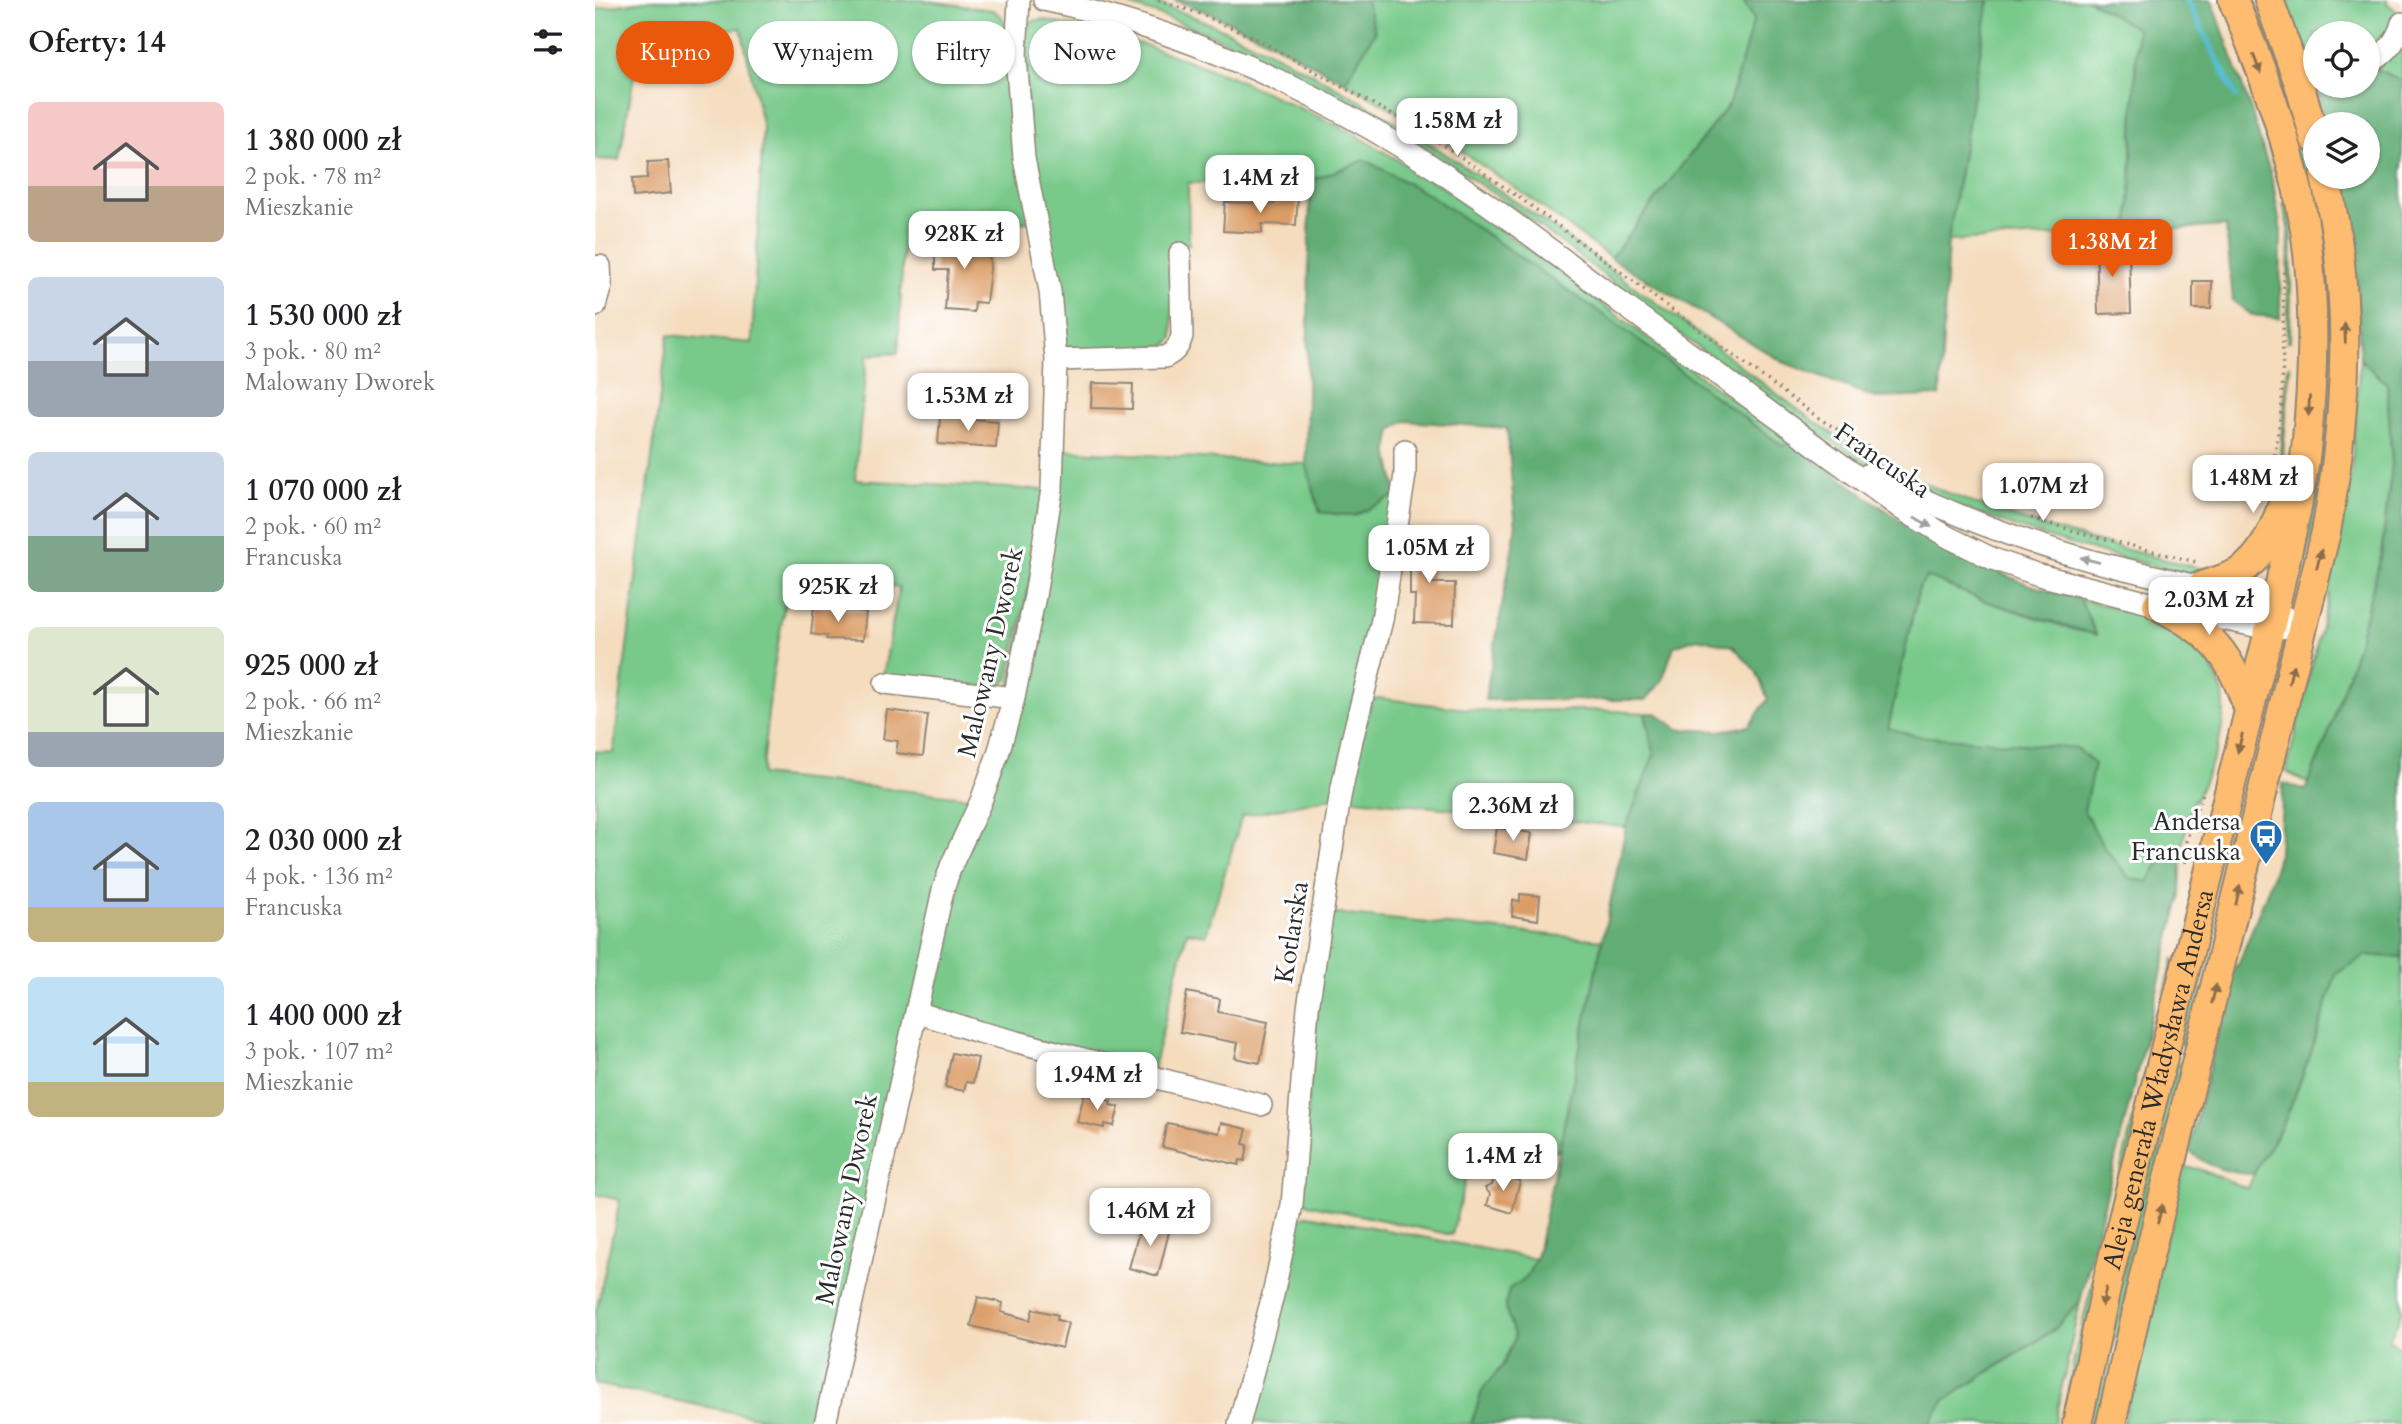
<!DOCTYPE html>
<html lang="pl">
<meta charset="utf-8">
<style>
:root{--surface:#fff;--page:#f2f2f2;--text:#202124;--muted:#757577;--accent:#ea580c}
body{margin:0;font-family:Cardo,serif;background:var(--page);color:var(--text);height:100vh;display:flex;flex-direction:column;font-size:26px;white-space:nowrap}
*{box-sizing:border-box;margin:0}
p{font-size:23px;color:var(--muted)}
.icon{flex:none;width:38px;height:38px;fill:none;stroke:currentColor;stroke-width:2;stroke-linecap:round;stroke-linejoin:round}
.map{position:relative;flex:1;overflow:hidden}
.details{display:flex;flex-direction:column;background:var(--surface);width:595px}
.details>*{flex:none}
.hud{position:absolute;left:21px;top:21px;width:665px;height:63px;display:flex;gap:14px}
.tools{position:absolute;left:1708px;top:21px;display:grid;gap:14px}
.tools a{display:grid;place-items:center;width:77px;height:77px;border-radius:50%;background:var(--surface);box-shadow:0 2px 5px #0004;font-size:35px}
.price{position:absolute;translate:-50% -60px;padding:0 16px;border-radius:14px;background:#fff;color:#222;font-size:23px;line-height:46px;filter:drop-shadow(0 2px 4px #0008)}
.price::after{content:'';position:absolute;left:50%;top:42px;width:21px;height:16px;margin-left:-10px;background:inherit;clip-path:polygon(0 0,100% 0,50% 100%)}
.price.current{background:var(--accent);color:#fff}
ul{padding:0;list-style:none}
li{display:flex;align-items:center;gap:21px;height:175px;padding:0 28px}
li span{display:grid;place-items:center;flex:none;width:196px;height:140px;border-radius:10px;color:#555}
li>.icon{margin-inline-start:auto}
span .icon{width:84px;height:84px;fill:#fffc;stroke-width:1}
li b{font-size:30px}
h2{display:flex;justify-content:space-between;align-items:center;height:84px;padding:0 28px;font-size:30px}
.chip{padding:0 24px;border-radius:32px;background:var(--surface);box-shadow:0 2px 5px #0004;font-size:24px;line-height:63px}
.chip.current{background:var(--accent);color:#fff}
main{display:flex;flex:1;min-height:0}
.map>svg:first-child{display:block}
.green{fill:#78c98a;stroke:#527a5a;stroke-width:2}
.forest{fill:#62ad76;stroke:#466c50;stroke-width:2}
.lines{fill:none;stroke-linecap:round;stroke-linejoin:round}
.stream{stroke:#52bcce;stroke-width:6}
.building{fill:#db9d66}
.minor-casing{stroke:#908474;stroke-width:24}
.major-casing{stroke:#908474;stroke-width:32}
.path{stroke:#908474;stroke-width:3.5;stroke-dasharray:2 5;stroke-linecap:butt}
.minor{stroke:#fff;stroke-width:21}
.major{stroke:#fdbc6f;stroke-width:28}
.oneway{fill:#8a6c4a}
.oneway2{fill:#a0a0a0}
.labels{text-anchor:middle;stroke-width:6;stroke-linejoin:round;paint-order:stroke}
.street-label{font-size:26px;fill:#2b2b2b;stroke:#fff}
.poi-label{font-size:26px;fill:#2b2b2b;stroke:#fff;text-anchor:end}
</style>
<main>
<section class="details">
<h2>Oferty: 14<svg class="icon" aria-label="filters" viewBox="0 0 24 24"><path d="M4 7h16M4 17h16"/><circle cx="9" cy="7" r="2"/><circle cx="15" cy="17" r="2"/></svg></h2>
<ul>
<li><span style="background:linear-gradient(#f6c9c9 60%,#b9a48a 0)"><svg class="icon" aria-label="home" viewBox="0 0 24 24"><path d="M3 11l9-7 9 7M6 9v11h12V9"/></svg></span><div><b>1 380 000 zł</b><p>2 pok. · 78 m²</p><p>Mieszkanie</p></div></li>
<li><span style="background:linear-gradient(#c9d6e8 60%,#9aa5b1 0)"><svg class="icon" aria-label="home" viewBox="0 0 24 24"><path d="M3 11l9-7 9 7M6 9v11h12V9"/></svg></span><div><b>1 530 000 zł</b><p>3 pok. · 80 m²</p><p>Malowany Dworek</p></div></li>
<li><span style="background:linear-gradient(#c9d6e8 60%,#7fa58c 0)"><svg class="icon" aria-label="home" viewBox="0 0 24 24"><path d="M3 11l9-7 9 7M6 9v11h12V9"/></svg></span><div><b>1 070 000 zł</b><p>2 pok. · 60 m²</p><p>Francuska</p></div></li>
<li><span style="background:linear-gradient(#dfe7d0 75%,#9aa5b1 0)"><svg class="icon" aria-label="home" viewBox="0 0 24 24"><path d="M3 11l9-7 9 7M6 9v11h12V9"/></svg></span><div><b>925 000 zł</b><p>2 pok. · 66 m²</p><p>Mieszkanie</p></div></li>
<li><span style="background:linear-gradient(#a9c7e8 75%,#c2b280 0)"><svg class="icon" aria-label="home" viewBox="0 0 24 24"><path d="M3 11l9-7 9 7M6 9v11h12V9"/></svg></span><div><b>2 030 000 zł</b><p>4 pok. · 136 m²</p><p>Francuska</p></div></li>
<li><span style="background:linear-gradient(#bfe0f5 75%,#c2b280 0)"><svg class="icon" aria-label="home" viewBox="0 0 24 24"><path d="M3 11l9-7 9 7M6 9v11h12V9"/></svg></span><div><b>1 400 000 zł</b><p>3 pok. · 107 m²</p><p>Mieszkanie</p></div></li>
</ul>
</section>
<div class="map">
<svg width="1807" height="1424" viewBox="0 0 1807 1424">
<rect width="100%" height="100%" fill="#fff"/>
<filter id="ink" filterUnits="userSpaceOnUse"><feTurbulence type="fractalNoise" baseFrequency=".0143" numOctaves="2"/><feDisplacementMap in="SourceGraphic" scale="14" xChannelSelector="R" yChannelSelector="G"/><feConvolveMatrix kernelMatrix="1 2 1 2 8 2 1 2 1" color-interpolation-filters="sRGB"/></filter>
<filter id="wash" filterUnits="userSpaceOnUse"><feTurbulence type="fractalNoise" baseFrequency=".00686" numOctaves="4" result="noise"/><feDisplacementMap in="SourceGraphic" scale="28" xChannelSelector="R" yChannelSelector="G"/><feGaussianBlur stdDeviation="1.57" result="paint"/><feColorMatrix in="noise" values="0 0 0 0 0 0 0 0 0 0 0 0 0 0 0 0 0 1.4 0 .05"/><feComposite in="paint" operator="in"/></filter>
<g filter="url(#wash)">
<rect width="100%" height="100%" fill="#f4dcbd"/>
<!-- green -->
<path class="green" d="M 55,0 L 327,0 L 398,10 L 407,17 L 411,25 L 435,222 L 309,226 L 303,353 L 272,355 L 260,480 L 450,490 L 444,541 L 413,679 L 406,686 L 397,688 L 288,676 L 304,587 L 196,567 L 177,679 L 166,775 L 380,798 L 219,1424 L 195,1424 L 0,1384 L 0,1317 L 25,1200 L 0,1194 L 0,751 L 18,753 L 73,335 L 157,343 L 168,128 L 146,28 L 46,37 L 24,160 L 0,159 L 0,9 Z
M 517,0 C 527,0 539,0 549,0 C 563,2 577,9 591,14 C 626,27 660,44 693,61 C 838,136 966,234 1097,329 C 1154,371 1209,419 1271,454 C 1379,514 1497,541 1615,571 C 1614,571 1605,575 1604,575 C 1594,576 1582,571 1573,569 C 1552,564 1532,559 1511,554 C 1427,531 1341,503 1265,459 C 1115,370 987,247 840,155 C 738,92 633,33 517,0 Z
M 771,0 L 1148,0 L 1159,19 L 1134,104 L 1016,258 L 935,198 L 839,133 L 750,82 L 780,32 Z
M 1394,0 L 1494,0 L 1542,29 L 1534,232 L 1353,241 Z
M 1650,0 L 1660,0 C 1682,59 1706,120 1720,182 C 1738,269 1741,358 1732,447 C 1728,492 1716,538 1706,583 L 1698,581 L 1730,369 Z
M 1686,0 L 1792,0 L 1792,4 L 1806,13 L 1803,25 L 1773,58 L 1773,33 L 1720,33 L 1720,70 L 1711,65 Z
M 448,19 L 550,45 L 635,76 L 756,132 L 846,186 L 1196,443 L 1188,446 L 1020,323 L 836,196 L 770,160 L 715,181 L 593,183 L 594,244 L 576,246 L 578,338 L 572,345 L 563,348 L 483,350 L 472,347 L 467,340 L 434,158 L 429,32 L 438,21 Z
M 1807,34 L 1807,81 L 1777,67 Z
M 1657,90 L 1659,90 L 1677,144 L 1687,182 L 1684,183 Z
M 1688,203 L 1691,203 L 1697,231 L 1695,341 L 1692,341 L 1694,232 Z
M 1765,359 L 1792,383 L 1797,465 L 1786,556 L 1763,644 L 1732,738 L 1713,783 L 1691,772 L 1734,594 L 1730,591 L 1756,474 Z
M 1695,366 L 1688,454 L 1679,505 L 1677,505 L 1686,454 L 1693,367 Z
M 464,450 L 711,464 L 725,512 L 802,495 L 740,797 L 647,816 L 611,935 L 592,932 L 557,1073 L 354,1017 L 336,1005 L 331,993 L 353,899 L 390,808 Z
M 1332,577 L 1387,600 L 1479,630 L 1501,634 L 1485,599 L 1573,621 L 1616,648 L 1609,655 C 1616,667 1625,680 1628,694 C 1633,730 1615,768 1601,800 L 1599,799 L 1587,845 L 1573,848 L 1553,882 L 1534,878 L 1509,847 L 1488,811 L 1499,764 L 1322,736 L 1293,729 L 1324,587 Z
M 784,698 L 887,711 L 1001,710 L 1050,713 L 1059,754 L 1031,827 L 750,798 L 777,700 Z
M 732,913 L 1007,940 L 964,1151 L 879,1143 L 857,1235 L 713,1204 L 704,1193 Z
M 1611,939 L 1603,1010 L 1594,1044 L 1588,1045 L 1585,1042 Z
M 1772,955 L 1807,958 L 1807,1312 L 1794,1341 L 1807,1348 L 1807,1424 L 1528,1424 L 1586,1167 L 1604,1169 L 1653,1189 C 1661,1163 1680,1142 1691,1117 C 1711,1071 1726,1022 1741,974 Z
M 1578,959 L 1580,960 L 1470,1424 L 1466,1424 L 1481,1349 Z
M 1583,1062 L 1587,1066 L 1519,1343 L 1502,1424 L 1494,1424 L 1511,1341 L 1580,1064 Z
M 714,1215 L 941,1259 L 931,1278 L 914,1289 L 910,1306 L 920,1338 L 908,1365 L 888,1389 L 876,1424 L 672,1424 L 652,1419 L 705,1218 Z
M 1485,1302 L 1459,1424 L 1334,1424 L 1350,1400 L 1458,1331 Z"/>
<!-- forest -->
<path class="forest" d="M 579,0 L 771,0 L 780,32 L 750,82 C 695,52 639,20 579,0 Z
M 1148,0 L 1394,0 L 1353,241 L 1345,396 L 1280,398 L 1188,362 L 1016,258 L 1134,104 L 1159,19 Z
M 1494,0 L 1617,0 L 1656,110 L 1678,182 L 1686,232 L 1685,318 L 1657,315 L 1638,301 L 1631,226 L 1534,232 L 1542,29 Z
M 1777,67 L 1807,81 L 1807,958 L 1772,955 L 1741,974 L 1715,1056 L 1690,1120 L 1658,1174 C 1634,1174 1612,1166 1594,1151 L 1638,967 L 1643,965 L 1673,889 L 1684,853 L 1688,783 L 1710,790 L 1732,738 L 1763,644 L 1786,556 L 1797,465 L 1792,384 L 1765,359 L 1762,281 L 1744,177 L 1773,177 L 1773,124 L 1731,124 C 1727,112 1720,98 1726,86 L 1773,86 L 1773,69 Z
M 770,160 L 836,196 L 1020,323 L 1188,446 L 1196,443 L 1302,518 L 1387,566 L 1435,585 L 1485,599 L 1501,635 L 1387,600 L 1332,577 L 1324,587 L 1293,728 L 1322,736 L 1482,748 L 1499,764 L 1489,811 L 1509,847 L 1534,878 L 1553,882 L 1573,848 L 1587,845 L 1585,898 L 1485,1302 L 1458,1330 L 1350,1400 L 1334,1424 L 876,1424 L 888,1389 L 908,1365 L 920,1338 L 910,1306 L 914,1289 L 931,1278 L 941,1259 L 1031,827 L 1059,754 L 1050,713 L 1061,713 L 1083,729 L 1124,731 L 1154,726 L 1173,699 L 1161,671 L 1138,646 L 1102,638 L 1079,646 L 1067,681 L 1051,700 L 890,700 L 921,528 L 912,428 L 810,421 L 797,430 L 793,450 L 802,495 L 759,516 L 725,512 L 711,464 L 715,181 Z"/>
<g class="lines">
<!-- stream -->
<path class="stream" d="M 1592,0 L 1641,96"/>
</g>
<g id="blocks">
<!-- building -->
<path class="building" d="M 73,161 L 76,193 L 38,197 L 37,179 L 52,178 L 53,162 Z
M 680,195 L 703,196 L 701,225 L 667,224 L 667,233 L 628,231 L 630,202 L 680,204 Z
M 1501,237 L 1518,237 L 1519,254 L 1534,253 L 1536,313 L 1503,314 Z
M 394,238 L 395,269 L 391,303 L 380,302 L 379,312 L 350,310 L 353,270 L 340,270 L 340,239 Z
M 1598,281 L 1617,281 L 1616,309 L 1598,309 Z
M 497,383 L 538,384 L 537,409 L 496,408 Z
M 345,417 L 403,421 L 401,448 L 343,444 Z
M 815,534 L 838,535 L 837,583 L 860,583 L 859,624 L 819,623 L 820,595 L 815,595 Z
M 219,606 L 271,612 L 268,640 L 231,639 L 232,636 L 216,634 Z
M 292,710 L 333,715 L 328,756 L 301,753 L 303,741 L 288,739 Z
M 902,828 L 937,833 L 933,859 L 898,853 Z
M 925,894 L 945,896 L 943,920 L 917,916 L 918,900 L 925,901 Z
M 592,992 L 625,999 L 623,1012 L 673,1022 L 665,1063 L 640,1058 L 643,1043 L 585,1032 Z
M 357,1053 L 383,1058 L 378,1083 L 371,1082 L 369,1091 L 350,1087 Z
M 489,1095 L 516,1101 L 515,1105 L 524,1107 L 519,1126 L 510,1124 L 509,1128 L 482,1122 Z
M 572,1123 L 624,1133 L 626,1123 L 652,1129 L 648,1144 L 653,1145 L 650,1161 L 645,1160 L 644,1165 L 567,1147 Z
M 900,1174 L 925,1181 L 917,1213 L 892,1205 L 895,1194 L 890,1188 L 897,1185 Z
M 547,1221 L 575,1228 L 563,1276 L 534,1268 Z
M 383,1297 L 408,1303 L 406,1312 L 435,1320 L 438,1309 L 463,1315 L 462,1320 L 473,1323 L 467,1348 L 376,1326 Z"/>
</g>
</g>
<g filter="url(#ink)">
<use href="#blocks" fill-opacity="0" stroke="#908474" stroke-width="2"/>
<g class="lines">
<defs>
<path id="minor" d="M 449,0 C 604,33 751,105 881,196 C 930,230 978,267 1026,303 C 1120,372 1213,441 1308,510 L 1353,537 L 1398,559 L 1444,575 L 1562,605 L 1674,629 L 1708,625
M 1773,64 C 1790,55 1802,41 1807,23
M 0,306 L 6,285 L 5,266
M 461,360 L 570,357 C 580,352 584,347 587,336 L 585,253
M 1275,473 C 1345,510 1419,539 1494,560 C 1560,578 1628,587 1690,617
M 290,683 L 419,698
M 321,1012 L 384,1032 L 666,1105
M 230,1424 L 348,890 L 356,866 L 386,801 L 403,754 L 419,698 L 440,596 L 457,489 L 461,360 L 455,291 L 429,158 L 421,56 L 424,0
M 644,1424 L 678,1295 L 697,1205 L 713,1008 L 745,797 L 757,740 L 787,620 L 810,475 L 810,450"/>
<g id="major">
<path d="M 1674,0 L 1704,83 L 1720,139"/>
<path d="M 1607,586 C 1619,582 1633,578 1644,572 C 1669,556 1679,528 1689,502"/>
<path d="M 1562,605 C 1618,634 1633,650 1654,710"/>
<path id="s1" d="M 1482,1424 L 1513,1279 L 1679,611 C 1690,558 1705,504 1711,450 C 1719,374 1721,292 1708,217 C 1695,143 1667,69 1638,0"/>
<path d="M 1516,1424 L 1547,1285 L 1731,532 C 1752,414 1759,295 1730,177"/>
</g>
</defs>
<!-- minor casing -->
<use href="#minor" class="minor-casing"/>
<!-- major casing -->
<use href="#major" class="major-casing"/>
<!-- path -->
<path class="path" d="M 563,0 L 603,13 L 662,39 L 837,137 L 932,203 L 1225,419 L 1281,452
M 1676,483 L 1687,404 L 1689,271
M 1436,518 L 1490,534 L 1601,562
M 1590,863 L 1590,844 L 1609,790"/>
<!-- minor -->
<use href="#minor" class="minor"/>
<!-- major -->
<use href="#major" class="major"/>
</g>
<!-- one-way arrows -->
<defs><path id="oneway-solid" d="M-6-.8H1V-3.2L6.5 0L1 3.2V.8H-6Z" transform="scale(1.75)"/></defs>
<g class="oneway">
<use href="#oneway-solid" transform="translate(1662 64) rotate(69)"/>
<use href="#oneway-solid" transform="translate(1750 333) rotate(-92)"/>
<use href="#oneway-solid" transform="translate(1714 406) rotate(93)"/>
<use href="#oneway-solid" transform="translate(1724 559) rotate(-76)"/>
<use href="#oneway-solid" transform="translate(1696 674) rotate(-77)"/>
<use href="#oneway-solid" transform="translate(1645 743) rotate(104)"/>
<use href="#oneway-solid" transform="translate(1643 895) rotate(-77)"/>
<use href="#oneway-solid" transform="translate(1619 994) rotate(-76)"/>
<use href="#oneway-solid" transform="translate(1565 1214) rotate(-76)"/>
<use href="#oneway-solid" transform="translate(1509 1297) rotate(103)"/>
</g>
<g class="oneway2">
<use href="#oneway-solid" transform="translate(1328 522) rotate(30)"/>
<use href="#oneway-solid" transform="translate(1495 560) rotate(-165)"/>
</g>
</g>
<!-- icons -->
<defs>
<symbol id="bus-pin" viewBox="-11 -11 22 30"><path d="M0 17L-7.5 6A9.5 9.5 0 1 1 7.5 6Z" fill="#1f6fb2" stroke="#fff"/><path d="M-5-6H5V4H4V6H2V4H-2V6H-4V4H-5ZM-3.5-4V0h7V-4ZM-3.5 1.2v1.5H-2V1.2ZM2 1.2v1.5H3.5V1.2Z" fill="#fff"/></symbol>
</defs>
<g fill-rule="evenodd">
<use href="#bus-pin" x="1652" y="817" width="38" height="52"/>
</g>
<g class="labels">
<!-- street labels -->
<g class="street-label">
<text transform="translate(1288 460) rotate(35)" y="9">Francuska</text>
<text transform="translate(395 652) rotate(-77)" y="9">Malowany Dworek</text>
<text transform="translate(696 932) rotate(-81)" y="9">Kotlarska</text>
<text dy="9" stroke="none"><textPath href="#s1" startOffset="354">Aleja generała Władysława Andersa</textPath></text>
<text transform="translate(251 1199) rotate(-78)" y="9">Malowany Dworek</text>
</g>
<!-- poi labels -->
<g class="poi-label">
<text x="1646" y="830">Andersa<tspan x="1646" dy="30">Francuska</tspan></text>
</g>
</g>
</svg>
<div class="tools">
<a><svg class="icon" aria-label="locate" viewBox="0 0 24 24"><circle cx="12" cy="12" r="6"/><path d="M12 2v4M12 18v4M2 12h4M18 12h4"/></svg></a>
<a><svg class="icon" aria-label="layers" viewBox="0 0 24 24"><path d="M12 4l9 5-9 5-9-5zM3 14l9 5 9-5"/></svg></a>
</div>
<b class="price" style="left:862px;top:158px">1.58M zł</b>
<b class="price" style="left:665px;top:215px">1.4M zł</b>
<b class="price" style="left:369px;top:271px">928K zł</b>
<b class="price current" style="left:1517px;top:279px">1.38M zł</b>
<b class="price" style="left:373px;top:433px">1.53M zł</b>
<b class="price" style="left:1658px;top:515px">1.48M zł</b>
<b class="price" style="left:1448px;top:523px">1.07M zł</b>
<b class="price" style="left:834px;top:585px">1.05M zł</b>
<b class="price" style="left:243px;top:624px">925K zł</b>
<b class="price" style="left:1614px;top:637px">2.03M zł</b>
<b class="price" style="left:918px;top:843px">2.36M zł</b>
<b class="price" style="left:502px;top:1112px">1.94M zł</b>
<b class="price" style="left:908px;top:1193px">1.4M zł</b>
<b class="price" style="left:555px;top:1248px">1.46M zł</b>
<div class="hud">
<a class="chip current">Kupno</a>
<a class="chip">Wynajem</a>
<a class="chip">Filtry</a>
<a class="chip">Nowe</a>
</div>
</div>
</main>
